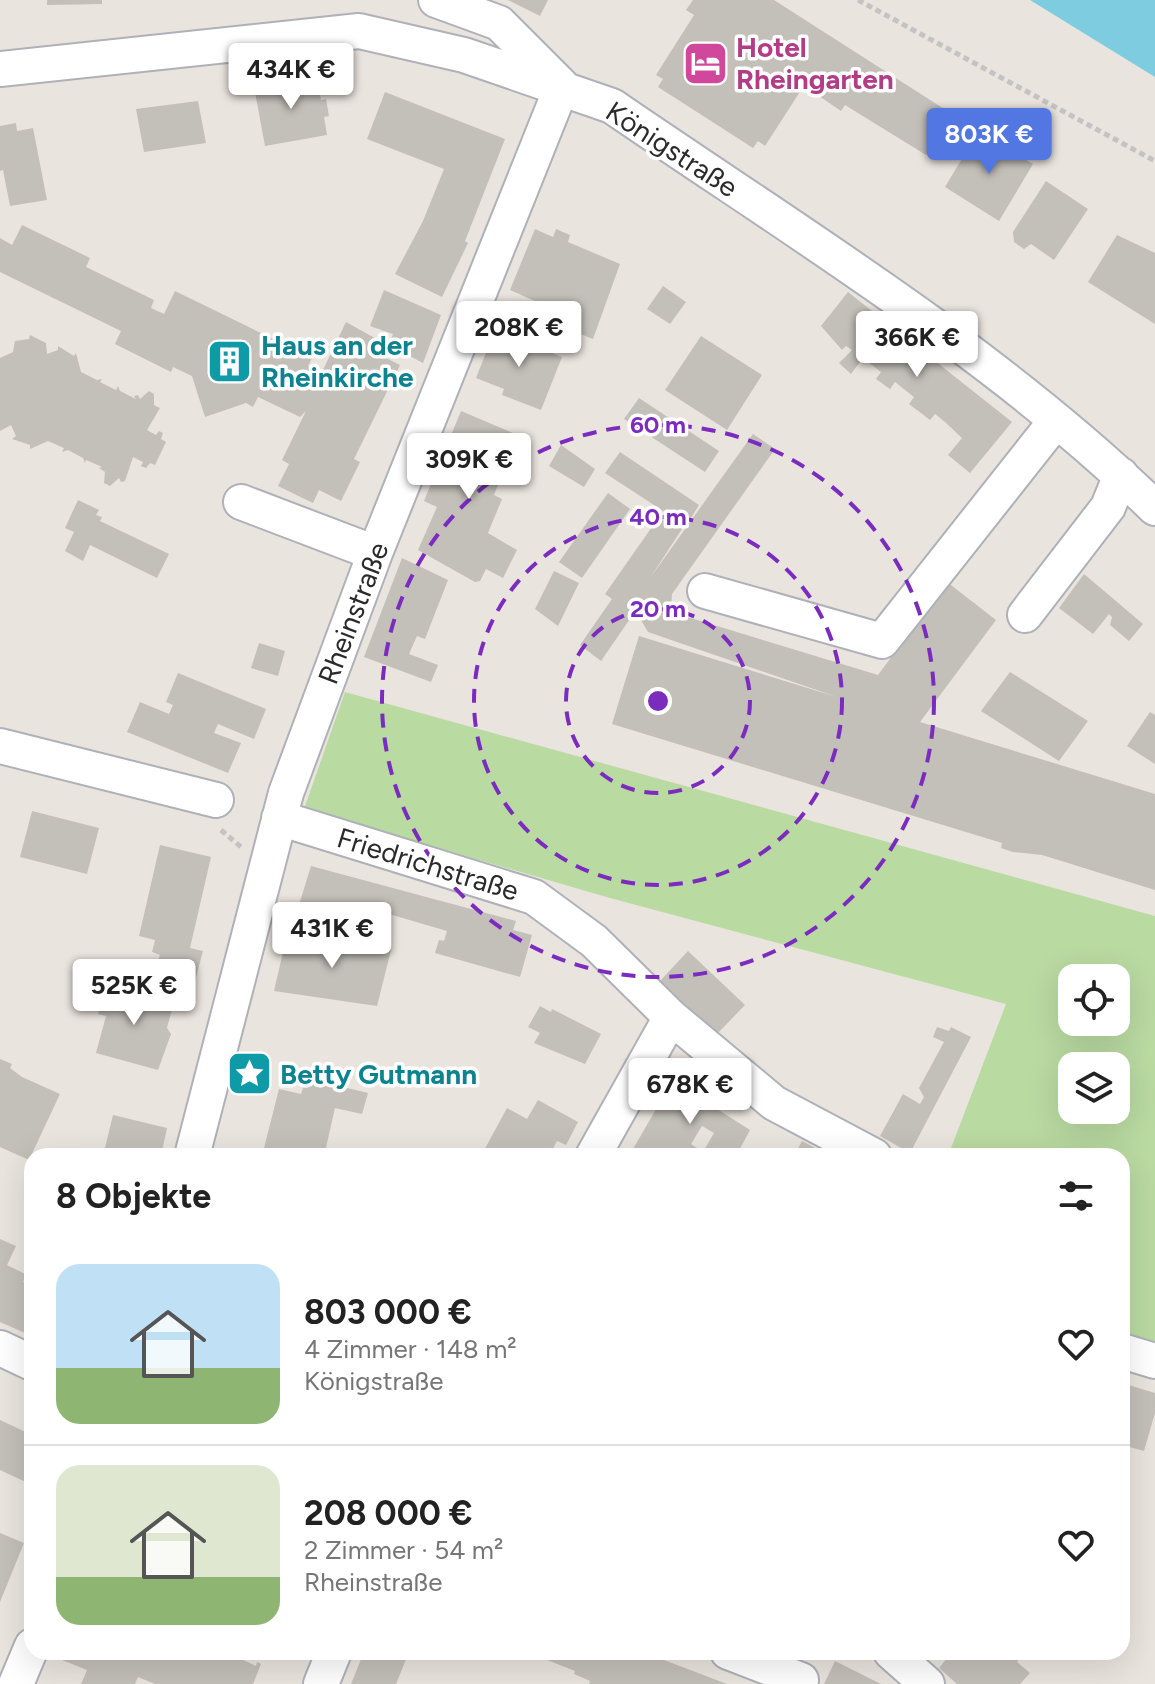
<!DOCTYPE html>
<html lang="de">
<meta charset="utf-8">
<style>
:root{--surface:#fff;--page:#f6f6f6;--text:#222;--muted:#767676;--line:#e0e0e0;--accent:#5277e3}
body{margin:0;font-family:Figtree,sans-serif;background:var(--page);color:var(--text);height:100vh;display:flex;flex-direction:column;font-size:30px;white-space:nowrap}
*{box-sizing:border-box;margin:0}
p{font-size:26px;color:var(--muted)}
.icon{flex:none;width:44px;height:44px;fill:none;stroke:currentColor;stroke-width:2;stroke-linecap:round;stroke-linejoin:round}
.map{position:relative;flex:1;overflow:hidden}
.sheet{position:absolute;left:24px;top:1148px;width:1106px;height:512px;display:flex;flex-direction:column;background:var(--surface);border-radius:24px;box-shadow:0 8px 32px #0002}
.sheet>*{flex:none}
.controls{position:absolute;left:1058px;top:964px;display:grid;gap:16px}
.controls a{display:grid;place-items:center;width:72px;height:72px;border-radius:16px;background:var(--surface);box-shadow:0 8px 32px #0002;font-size:40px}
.price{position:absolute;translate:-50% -68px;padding:0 18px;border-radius:8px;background:#fff;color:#222;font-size:26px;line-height:52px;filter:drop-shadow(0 2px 4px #0008)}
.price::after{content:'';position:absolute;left:50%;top:48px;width:24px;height:18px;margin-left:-12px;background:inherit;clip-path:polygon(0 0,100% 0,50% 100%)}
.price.current{background:var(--accent);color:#fff}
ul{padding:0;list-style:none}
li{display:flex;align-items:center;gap:24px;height:200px;padding:0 32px}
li+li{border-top:2px solid var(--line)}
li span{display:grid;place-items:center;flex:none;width:224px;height:160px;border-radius:24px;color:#555}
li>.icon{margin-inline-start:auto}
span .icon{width:96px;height:96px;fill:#fffc;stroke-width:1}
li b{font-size:34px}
h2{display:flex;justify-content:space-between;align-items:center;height:96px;padding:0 32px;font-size:34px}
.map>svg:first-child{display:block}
.green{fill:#b9daa1;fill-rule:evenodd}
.water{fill:#7eccdf}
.building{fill:#c3bfb9;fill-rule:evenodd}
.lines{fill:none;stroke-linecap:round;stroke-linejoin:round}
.minor-casing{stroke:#afb1b9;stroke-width:38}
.path{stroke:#c3c3c3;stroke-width:5;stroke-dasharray:6 4;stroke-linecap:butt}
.minor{stroke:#fff;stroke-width:34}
.ring{fill:none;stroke:#7b2cbf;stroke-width:4;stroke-dasharray:14 10}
.labels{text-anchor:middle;stroke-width:7;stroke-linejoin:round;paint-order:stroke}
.hotel-label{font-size:28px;font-weight:bold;fill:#b23c85;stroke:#fff;text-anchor:start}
.street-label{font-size:28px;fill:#2a2a2a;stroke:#fff}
.culture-label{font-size:28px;font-weight:bold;fill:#0d838f;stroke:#fff;text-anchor:start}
.centre{fill:#7b2cbf;stroke:#fff;stroke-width:4}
.ring-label{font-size:24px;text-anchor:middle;font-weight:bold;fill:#7b2cbf;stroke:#fff;stroke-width:7;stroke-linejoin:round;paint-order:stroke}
</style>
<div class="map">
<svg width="1155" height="1684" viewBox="0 0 1155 1684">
<rect width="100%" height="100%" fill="#eae4de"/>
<!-- green -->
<path class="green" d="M 345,692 L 1155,916 L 1155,1349 L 1122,1334 L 1122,1156 L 948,1156 L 1006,1004 L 610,898 L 304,809 ZM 1072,978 L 1116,978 L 1116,1022 L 1072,1022 ZM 1072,1066 L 1116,1066 L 1116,1110 L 1072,1110 Z"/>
<!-- water -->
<path class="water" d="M 1030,0 L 1155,0 L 1155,77 Z"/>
<!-- building -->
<path class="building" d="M 47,0 L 102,0 L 102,4 L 47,5 Z
M 508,0 L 548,0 L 540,16 Z
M 693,0 L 774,0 L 952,114 L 926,155 L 845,105 L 841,111 L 797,81 L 803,87 L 765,146 L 758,141 L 753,148 L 658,87 L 663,79 L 656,75 L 694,15 L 686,10 Z
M 317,76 L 321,100 L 326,99 L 329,116 L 324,117 L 327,135 L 265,146 L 254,87 Z
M 385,92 L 505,139 L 465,241 L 468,243 L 442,297 L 395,274 L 423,221 L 444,169 L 367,139 Z
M 198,101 L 206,143 L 144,152 L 136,109 Z
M 16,123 L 17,131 L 33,128 L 47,200 L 10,206 L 3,170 L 0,171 L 0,126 Z
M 978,132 L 1033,164 L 999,221 L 945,187 Z
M 1046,181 L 1088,209 L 1054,260 L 1031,244 L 1024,249 L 1014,242 L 1013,232 Z
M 22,225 L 90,258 L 86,267 L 154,300 L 151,308 L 164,314 L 175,291 L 312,358 L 308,366 L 322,372 L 346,322 L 389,346 L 384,357 L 400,365 L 354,459 L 360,462 L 341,501 L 319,490 L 313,503 L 278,486 L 289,464 L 282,460 L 306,411 L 300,417 L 258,397 L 253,407 L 246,403 L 205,417 L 192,376 L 173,367 L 171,372 L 115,344 L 121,331 L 0,272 L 0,238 L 12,245 Z
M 535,229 L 553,237 L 556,229 L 570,235 L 568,242 L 620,264 L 593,339 L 548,321 L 553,309 L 510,290 Z
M 1117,235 L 1155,253 L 1155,324 L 1088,282 Z
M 663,286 L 686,302 L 670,324 L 647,309 Z
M 384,290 L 441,315 L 423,363 L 389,345 L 393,334 L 370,326 Z
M 848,292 L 1012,422 L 970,473 L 948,455 L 962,438 L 945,422 L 935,414 L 930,420 L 909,404 L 914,397 L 895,382 L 890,389 L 876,379 L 881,372 L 863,358 L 851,374 L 839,363 L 852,350 L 846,346 L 842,350 L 821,326 Z
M 495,330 L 562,357 L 541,410 L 502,395 L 504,389 L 476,378 Z
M 30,335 L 46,343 L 47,354 L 58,350 L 58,346 L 74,356 L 76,353 L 81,372 L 97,380 L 102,379 L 100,382 L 116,390 L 118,386 L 120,391 L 136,399 L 134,396 L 138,395 L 140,399 L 149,391 L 154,394 L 154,405 L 160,408 L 147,430 L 156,435 L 159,431 L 163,433 L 161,439 L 166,442 L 155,465 L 150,463 L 146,468 L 141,466 L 143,462 L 133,457 L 125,481 L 121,482 L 119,478 L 110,486 L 104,483 L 105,472 L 99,468 L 102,467 L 86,460 L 85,463 L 83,458 L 68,450 L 62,452 L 64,448 L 48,441 L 30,449 L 30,445 L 12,439 L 16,436 L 11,425 L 0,431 L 0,358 L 13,352 L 15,341 L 29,339 Z
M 701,336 L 762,375 L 727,430 L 665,390 Z
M 639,398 L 719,451 L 705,472 L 624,419 Z
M 461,411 L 513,433 L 497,471 L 502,474 L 494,495 L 502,499 L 488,533 L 517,550 L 503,578 L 486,569 L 480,581 L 475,582 L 418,550 L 437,507 L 424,501 Z
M 753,434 L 775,449 L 672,594 L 671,612 L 878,675 L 947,582 L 996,620 L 920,722 L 1155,794 L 1155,890 L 1042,855 L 1013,852 L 1001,848 L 1002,843 L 612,724 L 639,636 L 837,697 L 648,632 L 631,603 L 627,608 L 634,613 L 601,661 L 580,645 L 612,599 L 605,594 L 661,514 L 682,529 L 650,578 Z
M 561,445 L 595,469 L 584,487 L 549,466 Z
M 620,452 L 699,505 L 686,526 L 605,473 Z
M 608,493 L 630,509 L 582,578 L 559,562 Z
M 78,500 L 99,510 L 96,515 L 102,517 L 100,521 L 169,554 L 157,578 L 90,545 L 83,561 L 65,551 L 74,532 L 65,528 Z
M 402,558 L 448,580 L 425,639 L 417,636 L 409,654 L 438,665 L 431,682 L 364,657 Z
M 554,571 L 579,583 L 558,626 L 535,609 Z
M 1084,574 L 1143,624 L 1129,641 L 1110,625 L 1112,617 L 1109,614 L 1093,634 L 1059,608 Z
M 259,643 L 285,651 L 278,676 L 251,668 Z
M 1010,672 L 1088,721 L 1059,761 L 981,711 Z
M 178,673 L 266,709 L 254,739 L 218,724 L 214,733 L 241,743 L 228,773 L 127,732 L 140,702 L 169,714 L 173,705 L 166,702 Z
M 1150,712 L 1155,715 L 1155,764 L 1127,746 Z
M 32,811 L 99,828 L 87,874 L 20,857 Z
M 160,845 L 211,857 L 190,948 L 203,951 L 193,988 L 154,972 L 160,955 L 152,952 L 155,940 L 139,936 Z
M 311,866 L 516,921 L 513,930 L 532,935 L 520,977 L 435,953 L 439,940 L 444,941 L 447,931 L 355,904 L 349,923 L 298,908 Z
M 287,935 L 391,950 L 377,1006 L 274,991 Z
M 688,951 L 745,1005 L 717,1034 L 660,981 Z
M 105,986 L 164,996 L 161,1007 L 172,1009 L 167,1028 L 171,1034 L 158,1070 L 96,1053 L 106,1016 L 98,1014 Z
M 540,1006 L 551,1012 L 552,1009 L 601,1034 L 585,1064 L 534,1043 L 540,1033 L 528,1027 Z
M 937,1027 L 949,1031 L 951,1027 L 971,1037 L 910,1153 L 880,1136 L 903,1094 L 920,1104 L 924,1097 L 919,1088 L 944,1042 L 933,1037 Z
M 0,1059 L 12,1064 L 10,1068 L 22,1077 L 60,1094 L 29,1160 L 0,1147 Z
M 306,1078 L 368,1093 L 362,1114 L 335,1108 L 324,1156 L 262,1156 L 279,1089 L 301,1094 Z
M 687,1080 L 720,1097 L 714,1107 L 750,1130 L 736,1156 L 629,1156 L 670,1085 ZM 702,1126 L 714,1133 L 703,1152 L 691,1144 Z
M 538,1100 L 578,1122 L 566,1145 L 557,1141 L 549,1156 L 481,1156 L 507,1108 L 527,1119 Z
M 113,1115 L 167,1128 L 161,1156 L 103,1156 Z
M 802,1141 L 830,1156 L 794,1156 Z
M 0,1239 L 16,1246 L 7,1265 L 27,1275 L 23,1282 L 32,1286 L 32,1336 L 0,1322 Z
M 1122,1383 L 1155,1393 L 1155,1413 L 1144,1451 L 1122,1445 Z
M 0,1420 L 32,1435 L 32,1485 L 0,1470 Z
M 0,1533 L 24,1543 L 0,1602 Z
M 59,1652 L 226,1652 L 256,1666 L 257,1662 L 261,1664 L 253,1684 L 155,1684 L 138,1677 L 135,1684 L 81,1684 L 87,1670 L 57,1658 Z
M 364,1652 L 409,1652 L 396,1684 L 351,1684 Z
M 527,1652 L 643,1652 L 727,1684 L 589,1684 L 590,1681 L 574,1674 L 575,1671 Z
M 952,1652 L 1017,1652 L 1022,1656 L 1017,1662 L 1030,1673 L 1020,1684 L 957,1684 L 939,1668 Z
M 835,1661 L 881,1684 L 824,1684 Z"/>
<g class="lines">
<defs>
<path id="minor" d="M 0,69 L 359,31 L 464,55 L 612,106 C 797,233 993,351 1155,508
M 241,502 L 375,553
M 705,591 L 882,641 L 1055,422
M 1025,615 L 1108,507 L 1121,475
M 0,746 L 216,800
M 279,818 L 534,897 L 594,941 L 671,1017 L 774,1103 L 874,1156
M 192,1156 L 286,793 L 375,553 L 562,86 L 499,23 L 436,0
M 593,1156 L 671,1017
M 0,1348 L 32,1363
M 1122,1351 L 1155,1361
M 728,1652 L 801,1680
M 891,1652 L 927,1684
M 16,1684 L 32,1646
M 321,1684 L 334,1652"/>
</defs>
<!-- minor casing -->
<use href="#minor" class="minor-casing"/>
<!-- path -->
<path class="path" d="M 858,0 L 1155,161
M 221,830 L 241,847"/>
<!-- minor -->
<use href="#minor" class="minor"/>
</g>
<!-- distance rings -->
<g class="ring">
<circle cx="658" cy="701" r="92"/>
<circle cx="658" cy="701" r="184"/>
<circle cx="658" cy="701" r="276"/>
</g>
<!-- icons -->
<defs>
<symbol id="hotel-square" viewBox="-11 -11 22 22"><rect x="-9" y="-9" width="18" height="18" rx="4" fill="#d1479c" stroke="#fff"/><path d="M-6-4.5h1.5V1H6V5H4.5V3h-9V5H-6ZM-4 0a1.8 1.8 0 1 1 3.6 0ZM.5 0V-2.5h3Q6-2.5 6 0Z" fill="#fff"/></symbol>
<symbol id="building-square" viewBox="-11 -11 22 22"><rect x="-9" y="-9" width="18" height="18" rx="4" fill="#0f9aa8" stroke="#fff"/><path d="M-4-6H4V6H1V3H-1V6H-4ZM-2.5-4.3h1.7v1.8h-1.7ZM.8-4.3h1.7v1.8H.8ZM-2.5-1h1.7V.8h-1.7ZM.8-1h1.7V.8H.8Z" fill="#fff"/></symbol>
<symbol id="sight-square" viewBox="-11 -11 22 22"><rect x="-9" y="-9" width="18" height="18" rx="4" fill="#0f9aa8" stroke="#fff"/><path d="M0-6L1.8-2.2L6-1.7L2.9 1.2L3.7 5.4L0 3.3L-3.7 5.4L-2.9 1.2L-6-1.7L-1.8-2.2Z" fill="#fff"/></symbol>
</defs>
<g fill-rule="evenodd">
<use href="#hotel-square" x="680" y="38" width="51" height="51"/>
<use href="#building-square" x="204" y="336" width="51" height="51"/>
<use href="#sight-square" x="224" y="1048" width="51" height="51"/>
</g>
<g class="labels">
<!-- hotel labels -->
<g class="hotel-label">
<text x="736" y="57">Hotel<tspan x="736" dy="32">Rheingarten</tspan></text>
</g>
<!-- street labels -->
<g class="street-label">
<text transform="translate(672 149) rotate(33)" y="10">Königstraße</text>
<text transform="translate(353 613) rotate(-69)" y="10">Rheinstraße</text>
<text transform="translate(428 864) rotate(17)" y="10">Friedrichstraße</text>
</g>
<!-- culture labels -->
<g class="culture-label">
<text x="261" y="355">Haus an der<tspan x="261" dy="32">Rheinkirche</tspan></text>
<text x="280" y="1084">Betty Gutmann</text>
</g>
</g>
<circle cx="658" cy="701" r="12" class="centre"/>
<g class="ring-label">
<text x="658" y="433">60 m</text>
<text x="658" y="525">40 m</text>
<text x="658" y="617">20 m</text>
</g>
</svg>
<div class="controls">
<a><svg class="icon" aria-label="locate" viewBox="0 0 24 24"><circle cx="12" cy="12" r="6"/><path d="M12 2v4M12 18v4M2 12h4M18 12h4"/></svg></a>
<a><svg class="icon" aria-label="layers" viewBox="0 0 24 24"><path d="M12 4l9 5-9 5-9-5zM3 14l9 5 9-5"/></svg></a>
</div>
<b class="price" style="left:291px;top:111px">434K €</b>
<b class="price current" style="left:989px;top:176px">803K €</b>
<b class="price" style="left:519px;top:369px">208K €</b>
<b class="price" style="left:917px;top:379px">366K €</b>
<b class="price" style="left:469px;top:501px">309K €</b>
<b class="price" style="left:332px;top:970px">431K €</b>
<b class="price" style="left:134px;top:1027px">525K €</b>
<b class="price" style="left:690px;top:1126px">678K €</b>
<section class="sheet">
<h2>8 Objekte<svg class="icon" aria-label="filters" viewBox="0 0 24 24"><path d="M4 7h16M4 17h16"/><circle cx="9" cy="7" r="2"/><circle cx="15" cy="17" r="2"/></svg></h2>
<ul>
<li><span style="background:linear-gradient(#bfe0f5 65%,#8fb573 0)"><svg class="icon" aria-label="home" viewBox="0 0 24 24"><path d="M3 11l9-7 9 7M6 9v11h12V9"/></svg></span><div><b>803 000 €</b><p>4 Zimmer · 148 m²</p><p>Königstraße</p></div><svg class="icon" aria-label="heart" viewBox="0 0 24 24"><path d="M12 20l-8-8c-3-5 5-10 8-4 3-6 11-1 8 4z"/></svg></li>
<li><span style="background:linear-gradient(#dfe7d0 70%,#8fb573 0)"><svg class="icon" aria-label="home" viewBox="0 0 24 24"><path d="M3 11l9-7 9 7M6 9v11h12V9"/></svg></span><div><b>208 000 €</b><p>2 Zimmer · 54 m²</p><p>Rheinstraße</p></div><svg class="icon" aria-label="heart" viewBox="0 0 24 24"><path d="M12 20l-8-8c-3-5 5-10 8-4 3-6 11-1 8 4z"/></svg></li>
</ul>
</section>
</div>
